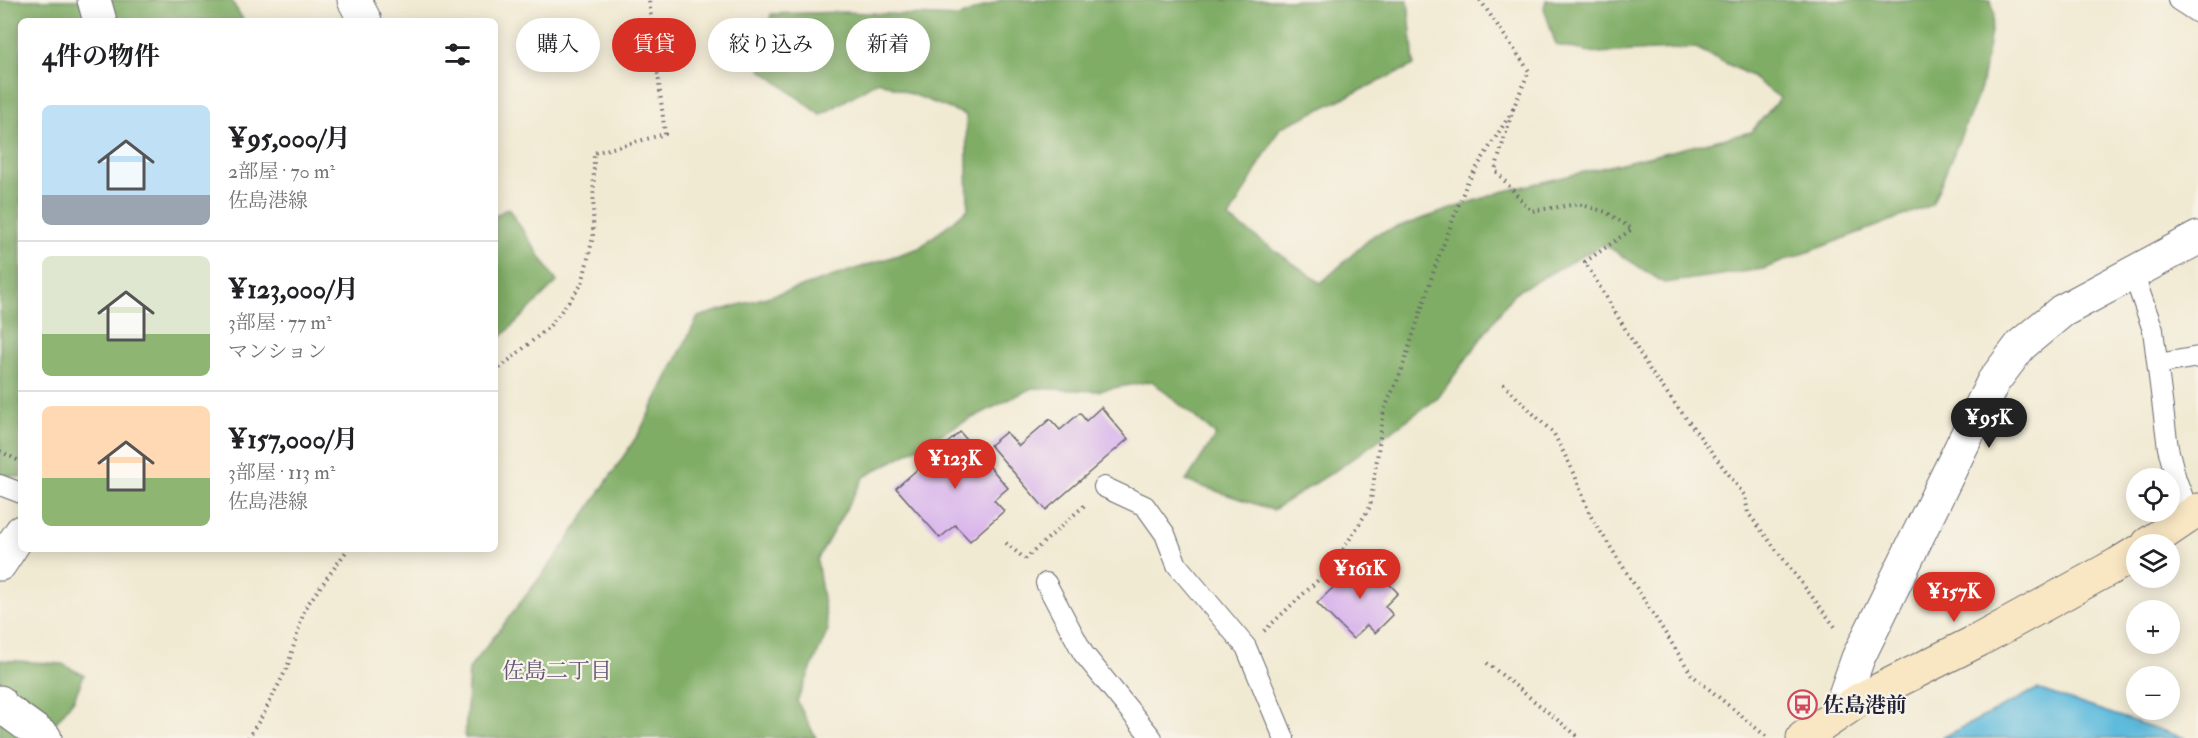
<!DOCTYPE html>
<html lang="ja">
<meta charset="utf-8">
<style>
:root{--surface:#fff;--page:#f2f2f2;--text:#202124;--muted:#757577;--line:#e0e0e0;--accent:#d93025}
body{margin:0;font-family:"IM FELL Double Pica","Noto Serif JP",serif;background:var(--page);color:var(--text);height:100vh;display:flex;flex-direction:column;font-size:22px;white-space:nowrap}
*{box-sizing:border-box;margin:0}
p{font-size:20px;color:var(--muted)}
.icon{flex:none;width:33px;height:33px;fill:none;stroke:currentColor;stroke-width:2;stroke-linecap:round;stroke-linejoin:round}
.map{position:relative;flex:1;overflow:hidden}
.sheet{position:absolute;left:18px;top:18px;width:480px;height:534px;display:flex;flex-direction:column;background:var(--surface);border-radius:9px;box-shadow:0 3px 15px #0003}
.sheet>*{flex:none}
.banner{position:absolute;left:516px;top:18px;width:570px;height:54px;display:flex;gap:12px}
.buttons{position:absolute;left:2126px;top:468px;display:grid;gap:12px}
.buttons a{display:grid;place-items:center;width:54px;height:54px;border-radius:50%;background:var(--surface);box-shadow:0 3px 15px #0003;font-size:30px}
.price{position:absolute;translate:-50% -51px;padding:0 14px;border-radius:21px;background:var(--accent);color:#fff;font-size:20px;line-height:39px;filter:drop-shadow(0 2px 3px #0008)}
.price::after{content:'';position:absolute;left:50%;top:36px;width:18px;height:14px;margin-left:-9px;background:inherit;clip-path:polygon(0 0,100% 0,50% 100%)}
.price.active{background:#222;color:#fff}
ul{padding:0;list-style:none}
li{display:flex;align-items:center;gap:18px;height:150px;padding:0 24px}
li+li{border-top:2px solid var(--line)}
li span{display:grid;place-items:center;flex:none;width:168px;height:120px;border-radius:9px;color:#555}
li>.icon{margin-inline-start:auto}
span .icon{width:72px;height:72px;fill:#fffc;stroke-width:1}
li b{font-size:26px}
h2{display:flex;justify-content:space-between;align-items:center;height:72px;padding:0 24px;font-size:26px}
.pill{padding:0 21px;border-radius:27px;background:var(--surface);box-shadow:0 3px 15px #0003;font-size:21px;line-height:54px}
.pill.active{background:var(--accent);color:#fff}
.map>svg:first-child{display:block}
.forest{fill:#80ad66;stroke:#516850;stroke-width:1.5}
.water{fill:#5fbbdd;stroke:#406e8c;stroke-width:1.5}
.building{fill:#d8b3ec}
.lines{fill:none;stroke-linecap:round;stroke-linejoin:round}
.service-casing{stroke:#6a6870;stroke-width:22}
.minor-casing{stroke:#6a6870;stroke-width:35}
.secondary-casing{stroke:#6a6870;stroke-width:35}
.path{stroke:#6a6870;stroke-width:4;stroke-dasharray:1.5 4.5;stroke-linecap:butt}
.service{stroke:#fff;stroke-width:20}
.minor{stroke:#fff;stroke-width:33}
.secondary{stroke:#f9e7c3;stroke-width:33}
.labels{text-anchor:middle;stroke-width:4.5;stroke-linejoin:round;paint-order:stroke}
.poi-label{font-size:21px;font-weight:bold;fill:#22223b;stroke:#f7f3e8;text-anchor:start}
.neighbourhood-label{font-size:22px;fill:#625579;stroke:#f7f3e8}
</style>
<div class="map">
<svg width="2198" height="738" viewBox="0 0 2198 738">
<rect width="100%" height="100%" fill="#f7f3e8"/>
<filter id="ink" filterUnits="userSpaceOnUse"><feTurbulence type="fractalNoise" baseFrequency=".0167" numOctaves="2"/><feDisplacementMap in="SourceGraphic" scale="12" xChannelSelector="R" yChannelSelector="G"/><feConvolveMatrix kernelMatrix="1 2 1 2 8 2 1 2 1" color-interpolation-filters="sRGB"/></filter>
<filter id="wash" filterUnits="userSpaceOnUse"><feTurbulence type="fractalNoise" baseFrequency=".008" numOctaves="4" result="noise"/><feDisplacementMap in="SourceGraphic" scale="24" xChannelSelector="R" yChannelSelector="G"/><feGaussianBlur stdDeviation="1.35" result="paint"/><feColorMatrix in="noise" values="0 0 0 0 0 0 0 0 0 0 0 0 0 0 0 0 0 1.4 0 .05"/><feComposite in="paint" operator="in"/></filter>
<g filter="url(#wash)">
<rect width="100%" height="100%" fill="#f1ead3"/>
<!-- forest -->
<path class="forest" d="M 0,0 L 231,0 L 244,21 L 21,21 L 21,477 L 0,475 Z
M 1000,0 L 1408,0 L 1414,65 L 1280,128 L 1229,218 L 1321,283 L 1374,235 L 1501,192 L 1751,132 L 1780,98 L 1749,75 L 1696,48 L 1595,53 L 1556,45 L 1544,8 L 1546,0 L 1991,0 L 1994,14 L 1981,88 L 1932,205 L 1763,269 L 1664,283 L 1604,244 L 1514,293 L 1438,398 L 1335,471 L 1273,510 L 1186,481 L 1216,435 L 1152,381 L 1097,391 L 1032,388 L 952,428 L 864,477 L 817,560 L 828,630 L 797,701 L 816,738 L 465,738 L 469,669 L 559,553 L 639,433 L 698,317 L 801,287 L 919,248 L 968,209 L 966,115 L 878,81 L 821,115 L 761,70 L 771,14 L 845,12 L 959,17 Z
M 508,208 L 557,282 L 495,343 L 495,216 Z
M 0,660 L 62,664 L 84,675 L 74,699 L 44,738 L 0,738 Z"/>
<!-- water -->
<path class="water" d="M 2037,689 L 2185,738 L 1942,738 Z"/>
<g id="blocks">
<!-- building -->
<path class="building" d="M 1101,407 L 1128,439 L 1046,510 L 990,445 L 1006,432 L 1019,446 L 1050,419 L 1060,430 L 1080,413 L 1086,421 Z
M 960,432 L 1008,488 L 994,500 L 1004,511 L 970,541 L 955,525 L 940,538 L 896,488 Z
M 1364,558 L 1398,593 L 1385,606 L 1393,615 L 1375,633 L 1367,625 L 1353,639 L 1317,603 Z"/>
</g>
</g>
<g filter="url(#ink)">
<use href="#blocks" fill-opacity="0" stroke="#6a6870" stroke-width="1.5"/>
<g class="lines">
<defs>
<path id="service" d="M 2178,0 L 2198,13
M 2133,273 L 2153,330 L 2168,448 L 2176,479 L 2190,516
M 2158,364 L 2198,357
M 0,485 L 21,493
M 1104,487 L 1145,506 L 1165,534 L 1177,565 L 1246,647 L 1284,738
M 1046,583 L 1083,653 L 1152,738"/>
<path id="minor" d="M 94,0 L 100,21
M 354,0 L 365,21
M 0,564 L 21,532
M 0,702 L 1,706 L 45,738
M 1839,712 L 1858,658 L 1993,382 L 2021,345 L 2062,311 L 2198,238"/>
<path id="secondary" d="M 2148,544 L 2198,510
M 1803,738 L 1859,700 L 1979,640 L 2118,564 L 2136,553"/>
</defs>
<!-- service casing -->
<use href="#service" class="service-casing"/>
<!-- minor casing -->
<use href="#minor" class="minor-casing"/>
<!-- secondary casing -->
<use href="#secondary" class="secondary-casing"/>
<!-- path -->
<path class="path" d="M 1480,0 L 1529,71 L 1513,109
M 1513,109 L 1495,170 L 1531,211 L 1579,204 L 1606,212 L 1632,229 L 1585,262 L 1651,372 L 1745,496 L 1748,513 L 1836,628
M 495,372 L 549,327 L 582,284 L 593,237 L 594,153 L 665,134 L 649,0
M 1503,384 L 1554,434 L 1574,473 L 1590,515 L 1692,675 L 1768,738
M 0,451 L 21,462
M 1006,543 L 1025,559
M 1025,559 L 1086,504
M 1264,631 L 1332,567 L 1370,507 L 1384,410 L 1401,372 L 1436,264 L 1467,183 L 1509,116
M 1487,663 L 1580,738
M 248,738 L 263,715 L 287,668 L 305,608 L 348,549"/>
<!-- service -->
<use href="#service" class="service"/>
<!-- minor -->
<use href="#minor" class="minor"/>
<!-- secondary -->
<use href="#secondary" class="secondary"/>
</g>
</g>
<!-- icons -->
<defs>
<symbol id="bus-ring" viewBox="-11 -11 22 22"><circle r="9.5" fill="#f7f3e8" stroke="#d1495b" stroke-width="1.5"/><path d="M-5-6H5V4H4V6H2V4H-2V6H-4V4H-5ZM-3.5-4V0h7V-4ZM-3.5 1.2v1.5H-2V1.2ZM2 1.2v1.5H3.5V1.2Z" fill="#d1495b"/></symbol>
</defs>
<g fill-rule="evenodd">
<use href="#bus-ring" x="1786" y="688" width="33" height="33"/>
</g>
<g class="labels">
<!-- poi labels -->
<g class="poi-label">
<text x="1823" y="712">佐島港前</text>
</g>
<!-- neighbourhood labels -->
<g class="neighbourhood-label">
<text x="557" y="678">佐島二丁目</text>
</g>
</g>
</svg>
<div class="buttons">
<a><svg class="icon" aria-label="locate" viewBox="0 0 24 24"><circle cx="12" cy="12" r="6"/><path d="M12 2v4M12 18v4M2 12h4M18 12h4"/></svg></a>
<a><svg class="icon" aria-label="layers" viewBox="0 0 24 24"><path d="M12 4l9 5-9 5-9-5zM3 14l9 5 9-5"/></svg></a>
<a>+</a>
<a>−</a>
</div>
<b class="price active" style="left:1989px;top:449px">¥95K</b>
<b class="price" style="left:955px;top:490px">¥123K</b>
<b class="price" style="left:1360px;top:600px">¥161K</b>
<b class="price" style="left:1954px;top:623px">¥157K</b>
<div class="banner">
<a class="pill">購入</a>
<a class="pill active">賃貸</a>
<a class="pill">絞り込み</a>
<a class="pill">新着</a>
</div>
<section class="sheet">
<h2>4件の物件<svg class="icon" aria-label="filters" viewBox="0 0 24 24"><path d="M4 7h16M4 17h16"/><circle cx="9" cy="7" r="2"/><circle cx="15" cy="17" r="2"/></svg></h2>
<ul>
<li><span style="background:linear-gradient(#bfe0f5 75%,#9aa5b1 0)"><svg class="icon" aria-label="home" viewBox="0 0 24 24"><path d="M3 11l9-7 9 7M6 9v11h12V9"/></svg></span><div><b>¥95,000/月</b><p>2部屋 · 70 m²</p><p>佐島港線</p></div></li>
<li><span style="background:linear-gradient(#dfe7d0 65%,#8fb573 0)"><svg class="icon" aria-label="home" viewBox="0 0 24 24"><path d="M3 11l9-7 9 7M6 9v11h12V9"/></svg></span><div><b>¥123,000/月</b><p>3部屋 · 77 m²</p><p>マンション</p></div></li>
<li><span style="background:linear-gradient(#ffd9b3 60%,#8fb573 0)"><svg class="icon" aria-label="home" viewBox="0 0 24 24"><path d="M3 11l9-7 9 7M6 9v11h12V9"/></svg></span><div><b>¥157,000/月</b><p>3部屋 · 113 m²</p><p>佐島港線</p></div></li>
</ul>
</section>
</div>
